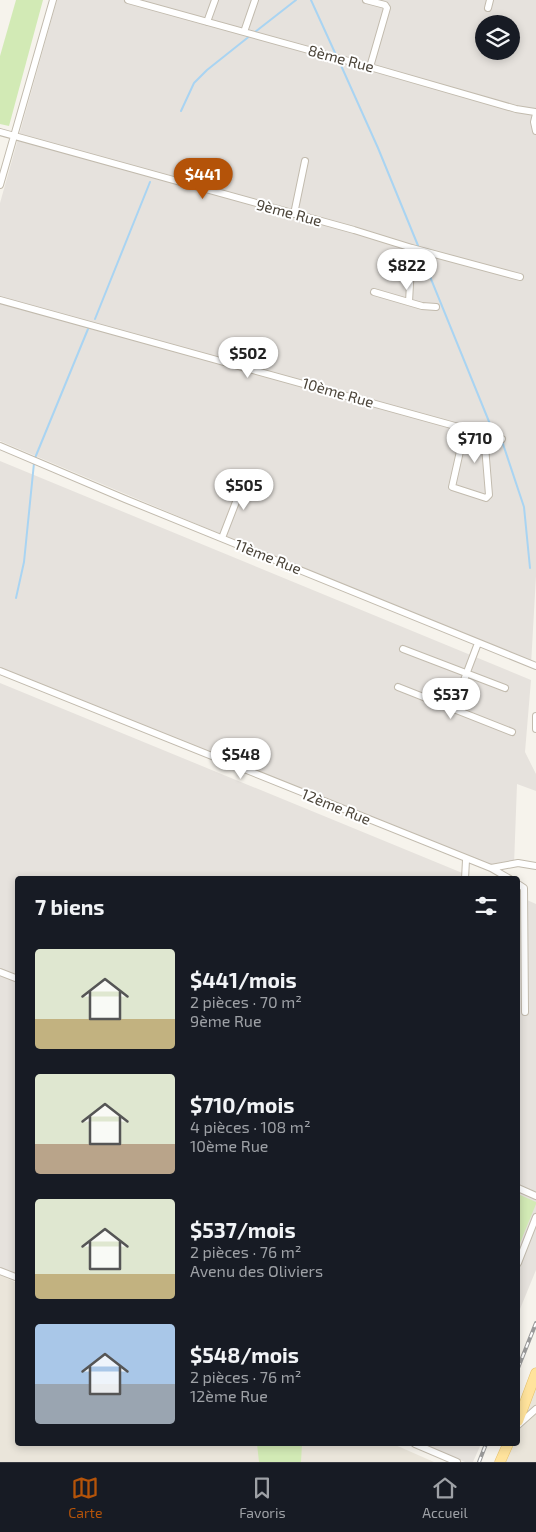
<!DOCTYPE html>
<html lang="fr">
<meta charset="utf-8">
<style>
:root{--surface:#171b24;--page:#242831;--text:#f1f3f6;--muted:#9ea1a6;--line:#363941;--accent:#b45309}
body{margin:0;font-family:"Exo 2",sans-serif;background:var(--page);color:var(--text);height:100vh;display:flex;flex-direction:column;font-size:19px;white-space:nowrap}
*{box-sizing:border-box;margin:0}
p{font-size:16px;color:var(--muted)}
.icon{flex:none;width:28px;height:28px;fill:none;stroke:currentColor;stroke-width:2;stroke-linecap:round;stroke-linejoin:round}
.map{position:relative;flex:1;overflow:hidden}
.details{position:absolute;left:15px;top:876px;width:505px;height:570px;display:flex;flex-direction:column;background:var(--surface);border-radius:5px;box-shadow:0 2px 8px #0003}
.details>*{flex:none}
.tools{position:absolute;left:475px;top:15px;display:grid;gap:10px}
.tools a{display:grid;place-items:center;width:45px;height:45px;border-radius:50%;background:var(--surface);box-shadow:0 2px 8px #0003;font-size:25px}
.price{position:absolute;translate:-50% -42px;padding:0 11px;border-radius:18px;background:#fff;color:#222;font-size:16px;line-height:32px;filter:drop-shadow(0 1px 2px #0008)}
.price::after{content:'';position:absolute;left:50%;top:30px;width:15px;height:11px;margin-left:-8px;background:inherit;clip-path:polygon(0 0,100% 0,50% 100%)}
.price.active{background:var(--accent);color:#fff}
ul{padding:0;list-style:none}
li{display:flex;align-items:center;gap:15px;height:125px;padding:0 20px}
li span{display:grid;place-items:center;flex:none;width:140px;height:100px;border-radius:5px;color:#555}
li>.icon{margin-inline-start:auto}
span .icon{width:60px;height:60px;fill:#fffc;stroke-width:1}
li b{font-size:21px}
h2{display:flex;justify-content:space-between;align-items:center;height:60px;padding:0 20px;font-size:21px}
.tabs{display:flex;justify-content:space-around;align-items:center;height:70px;border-top:1px solid var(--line);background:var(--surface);font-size:14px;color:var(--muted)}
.tabs a{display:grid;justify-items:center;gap:2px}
.tabs .active{color:var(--accent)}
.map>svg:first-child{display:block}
.residential{fill:#eae5da}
.industrial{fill:#e6e2dd;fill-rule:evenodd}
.green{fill:#d2eab5}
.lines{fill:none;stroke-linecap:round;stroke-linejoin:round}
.stream{stroke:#a9d4f2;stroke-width:2}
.minor-casing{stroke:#c2bbae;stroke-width:8}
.primary-casing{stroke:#e6c16a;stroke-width:11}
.minor{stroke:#fff;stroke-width:6}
.primary{stroke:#ffe39c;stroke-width:10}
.rail-casing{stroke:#9a9a9a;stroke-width:4}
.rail{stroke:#fff;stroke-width:2;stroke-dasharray:5.5;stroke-linecap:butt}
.labels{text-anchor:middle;stroke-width:4;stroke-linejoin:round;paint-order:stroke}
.street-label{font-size:15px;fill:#4b4439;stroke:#fff}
</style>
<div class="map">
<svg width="536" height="1462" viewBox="0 0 536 1462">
<rect width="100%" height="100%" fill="#f6f3ec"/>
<!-- residential -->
<path class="residential" d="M 0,1275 L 17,1283 L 18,1444 L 393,1444 L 434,1462 L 0,1462 Z
M 536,1382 L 536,1462 L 505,1462 L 513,1444 L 518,1444 L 518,1432 Z"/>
<!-- industrial -->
<path class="industrial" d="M 57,0 L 536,0 L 536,576 L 531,665 L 0,441 L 0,203 ZM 484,24 L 511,24 L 511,51 L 484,51 Z
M 0,461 L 531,680 L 525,752 L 536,774 L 536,791 L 517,784 L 514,865 L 493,866 L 0,670 Z
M 0,683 L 477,879 L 18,879 L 17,1276 L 0,1269 Z
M 518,896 L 536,904 L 536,1270 L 518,1314 Z
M 421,1444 L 481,1444 L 473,1462 L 465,1462 Z"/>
<!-- green -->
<path class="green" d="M 16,0 L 43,0 L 9,126 L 0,124 L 0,56 Z
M 518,1194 L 536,1202 L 536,1204 L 518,1248 Z
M 257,1444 L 302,1444 L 301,1462 L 259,1462 Z"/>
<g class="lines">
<!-- stream -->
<path class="stream" d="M 311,0 L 336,55
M 255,32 L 296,0
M 339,61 L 378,148 L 419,248
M 181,111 L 194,83 L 207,70 L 251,35
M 420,252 L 490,424 L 499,430 L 501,437
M 95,319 L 150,182
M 502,441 L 524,507 L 530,568
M 35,458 L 88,329
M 16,598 L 24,562 L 34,463"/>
<defs>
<path id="minor" d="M 128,0 L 370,67 L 516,109 L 535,112 L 536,114 L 534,122 L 536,131
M 366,0 L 385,5 L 387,8 L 370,67
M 488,8 L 490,0
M 207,22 L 215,0
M 244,32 L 255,0
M 0,132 L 354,230 L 412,248 L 520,277
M 0,185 L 53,0
M 294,214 L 305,161
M 374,292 L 422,306 L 436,307
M 0,300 L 502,439
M 409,302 L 412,248
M 465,429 L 452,487 L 486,498 L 489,495 L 484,434
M 0,446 L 125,499 L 536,666
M 222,538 L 246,476
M 403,649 L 505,688
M 0,671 L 491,868 L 510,879
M 398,687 L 512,732
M 453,709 L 478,643
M 536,716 L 536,729
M 491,868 L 518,863 L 536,866
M 465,879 L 466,860
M 518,884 L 524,888 L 525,1012
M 0,972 L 18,979
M 518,1188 L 536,1196
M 518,1263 L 536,1217
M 0,1271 L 18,1278
M 518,1425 L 536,1409
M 415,1444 L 457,1462"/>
<path id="primary" d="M 518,1421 L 536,1373
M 500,1462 L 508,1444"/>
</defs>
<!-- minor casing -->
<use href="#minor" class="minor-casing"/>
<!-- primary casing -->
<use href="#primary" class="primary-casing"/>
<!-- minor -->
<use href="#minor" class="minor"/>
<!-- primary -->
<use href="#primary" class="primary"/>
<defs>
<path id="rail" d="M 518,1368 L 536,1323
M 479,1462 L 486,1444"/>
</defs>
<!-- rail casing -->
<use href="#rail" class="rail-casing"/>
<!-- rail -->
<use href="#rail" class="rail"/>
</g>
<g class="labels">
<!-- street labels -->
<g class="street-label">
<text transform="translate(341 59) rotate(15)" y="5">8ème Rue</text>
<text transform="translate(289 213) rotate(15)" y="5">9ème Rue</text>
<text transform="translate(338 393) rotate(16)" y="5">10ème Rue</text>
<text transform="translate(268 557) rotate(22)" y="5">11ème Rue</text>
<text transform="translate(336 807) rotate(22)" y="5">12ème Rue</text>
</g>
</g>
</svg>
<div class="tools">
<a><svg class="icon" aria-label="layers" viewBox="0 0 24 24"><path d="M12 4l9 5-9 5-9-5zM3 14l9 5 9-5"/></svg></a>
</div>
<b class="price active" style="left:203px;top:200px">$441</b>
<b class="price" style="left:407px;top:291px">$822</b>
<b class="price" style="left:248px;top:379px">$502</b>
<b class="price" style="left:475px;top:464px">$710</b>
<b class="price" style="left:244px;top:511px">$505</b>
<b class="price" style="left:451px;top:720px">$537</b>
<b class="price" style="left:241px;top:780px">$548</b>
<section class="details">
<h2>7 biens<svg class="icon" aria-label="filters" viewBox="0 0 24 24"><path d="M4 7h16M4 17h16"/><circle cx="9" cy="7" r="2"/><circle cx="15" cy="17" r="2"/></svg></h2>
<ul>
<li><span style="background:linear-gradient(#dfe7d0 70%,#c2b280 0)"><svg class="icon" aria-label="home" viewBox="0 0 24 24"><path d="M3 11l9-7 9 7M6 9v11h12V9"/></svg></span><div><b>$441/mois</b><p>2 pièces · 70 m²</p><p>9ème Rue</p></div></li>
<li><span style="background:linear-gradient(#dfe7d0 70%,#b9a48a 0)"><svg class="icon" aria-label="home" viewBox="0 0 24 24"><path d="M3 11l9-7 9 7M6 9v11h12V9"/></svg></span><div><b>$710/mois</b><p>4 pièces · 108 m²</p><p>10ème Rue</p></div></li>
<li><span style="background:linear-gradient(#dfe7d0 75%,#c2b280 0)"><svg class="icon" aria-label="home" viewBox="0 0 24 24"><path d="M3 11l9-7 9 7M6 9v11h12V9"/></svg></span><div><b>$537/mois</b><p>2 pièces · 76 m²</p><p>Avenu des Oliviers</p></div></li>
<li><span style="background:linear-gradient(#a9c7e8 60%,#9aa5b1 0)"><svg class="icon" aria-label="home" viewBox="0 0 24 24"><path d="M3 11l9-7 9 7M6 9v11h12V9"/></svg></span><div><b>$548/mois</b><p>2 pièces · 76 m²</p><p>12ème Rue</p></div></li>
</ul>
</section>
</div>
<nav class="tabs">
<a class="active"><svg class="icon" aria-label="map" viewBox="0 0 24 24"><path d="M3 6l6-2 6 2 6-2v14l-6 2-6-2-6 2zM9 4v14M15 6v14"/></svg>Carte</a>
<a><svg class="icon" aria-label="saved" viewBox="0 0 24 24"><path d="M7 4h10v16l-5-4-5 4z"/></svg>Favoris</a>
<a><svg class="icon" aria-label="home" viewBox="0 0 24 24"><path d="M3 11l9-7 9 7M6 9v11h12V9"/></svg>Accueil</a>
</nav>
